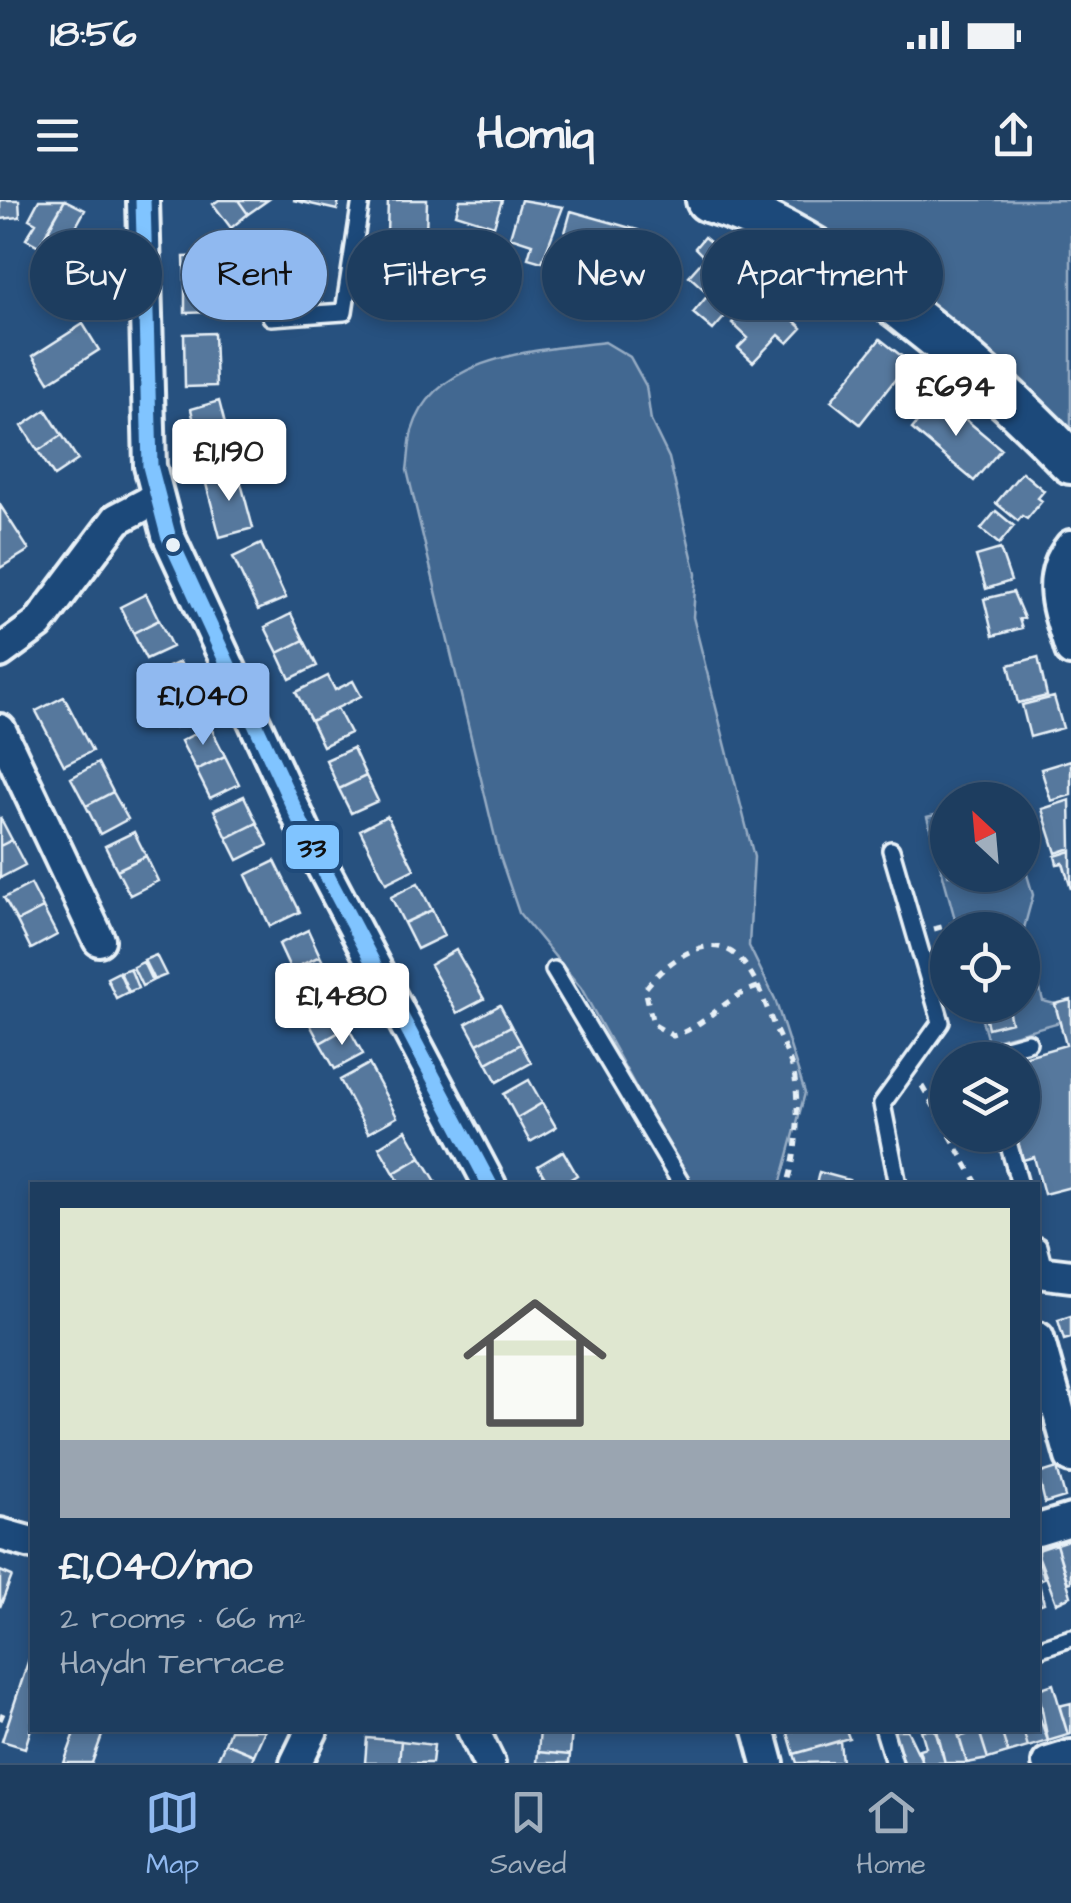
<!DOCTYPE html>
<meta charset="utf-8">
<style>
:root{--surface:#1d3d5f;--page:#254465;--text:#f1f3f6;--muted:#a0aebd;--line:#3b5674;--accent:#90b9f0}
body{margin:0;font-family:"Architects Daughter",sans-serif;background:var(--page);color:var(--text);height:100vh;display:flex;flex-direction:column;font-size:38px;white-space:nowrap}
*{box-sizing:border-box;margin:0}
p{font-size:32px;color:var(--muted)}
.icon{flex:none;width:55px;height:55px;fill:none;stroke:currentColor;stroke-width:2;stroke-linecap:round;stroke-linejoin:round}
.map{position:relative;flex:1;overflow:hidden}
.sheet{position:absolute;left:30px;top:982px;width:1010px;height:550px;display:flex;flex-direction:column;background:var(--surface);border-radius:0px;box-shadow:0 5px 15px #0003,0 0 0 2px var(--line)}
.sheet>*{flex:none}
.hud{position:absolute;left:30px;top:30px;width:1012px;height:90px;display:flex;gap:20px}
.needle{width:65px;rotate:334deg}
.tools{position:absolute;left:930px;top:582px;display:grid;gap:20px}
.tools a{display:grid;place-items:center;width:110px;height:110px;border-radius:50%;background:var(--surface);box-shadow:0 5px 15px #0003,0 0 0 2px var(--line);font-size:50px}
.price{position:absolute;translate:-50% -85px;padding:0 22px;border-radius:10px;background:#fff;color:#222;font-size:32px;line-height:65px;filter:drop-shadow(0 2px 5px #0008)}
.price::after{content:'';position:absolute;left:50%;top:60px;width:30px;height:22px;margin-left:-15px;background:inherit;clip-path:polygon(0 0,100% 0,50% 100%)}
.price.selected{background:var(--accent);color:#111}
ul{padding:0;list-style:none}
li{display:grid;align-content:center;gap:20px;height:530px;padding:0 30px}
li+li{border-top:2px solid var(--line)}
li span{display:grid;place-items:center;height:310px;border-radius:0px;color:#555}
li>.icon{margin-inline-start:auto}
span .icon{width:180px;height:180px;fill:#fffc;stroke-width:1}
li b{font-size:42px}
.tag{padding:0 35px;border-radius:45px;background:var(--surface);box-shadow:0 5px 15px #0003,0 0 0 2px var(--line);font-size:35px;line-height:90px}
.tag.selected{background:var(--accent);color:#111}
.status{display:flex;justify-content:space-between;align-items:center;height:70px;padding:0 50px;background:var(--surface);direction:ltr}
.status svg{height:28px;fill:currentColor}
header{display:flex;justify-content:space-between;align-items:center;height:130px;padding:0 30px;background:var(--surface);font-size:45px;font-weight:800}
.tabs{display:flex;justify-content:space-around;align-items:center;height:140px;border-top:2px solid var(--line);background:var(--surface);font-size:28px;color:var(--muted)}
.tabs a{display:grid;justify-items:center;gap:5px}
.tabs .selected{color:var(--accent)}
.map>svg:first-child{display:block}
.green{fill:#436891;stroke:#96acc4;stroke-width:2.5}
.building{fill:#57789d;stroke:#e8f1f8;stroke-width:2.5}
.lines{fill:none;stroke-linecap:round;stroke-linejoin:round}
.lane-casing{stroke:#e8f1f8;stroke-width:22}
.street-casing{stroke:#e8f1f8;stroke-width:38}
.secondary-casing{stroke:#e8f1f8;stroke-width:50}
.path{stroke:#e8f1f8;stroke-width:5;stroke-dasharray:8 8;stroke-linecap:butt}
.lane{stroke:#1f4a7a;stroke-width:15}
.street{stroke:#1f4a7a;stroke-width:30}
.secondary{stroke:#1f4a7a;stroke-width:42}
.bus-1-casing{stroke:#1f4a7a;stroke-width:22}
.bus-1{stroke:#80c4ff;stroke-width:15}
.bus-dot{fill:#e8f1f8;stroke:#1f4a7a;stroke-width:4}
.line-badge{stroke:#1f4a7a;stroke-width:4}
.pale-badge-label{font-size:28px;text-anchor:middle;font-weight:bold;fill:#111}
</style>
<div class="status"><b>18:56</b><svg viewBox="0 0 49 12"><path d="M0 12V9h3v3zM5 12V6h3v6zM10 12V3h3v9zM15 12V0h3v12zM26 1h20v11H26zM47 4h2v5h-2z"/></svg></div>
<header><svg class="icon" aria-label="menu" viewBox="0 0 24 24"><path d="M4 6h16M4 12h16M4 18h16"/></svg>Homiq<svg class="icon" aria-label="share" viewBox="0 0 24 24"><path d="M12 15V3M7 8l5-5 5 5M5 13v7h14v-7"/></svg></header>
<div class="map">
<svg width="1071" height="1563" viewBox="0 0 1071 1563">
<rect width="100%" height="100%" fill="#27517f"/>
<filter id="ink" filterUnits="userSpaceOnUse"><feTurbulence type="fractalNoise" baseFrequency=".01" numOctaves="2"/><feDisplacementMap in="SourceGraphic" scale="20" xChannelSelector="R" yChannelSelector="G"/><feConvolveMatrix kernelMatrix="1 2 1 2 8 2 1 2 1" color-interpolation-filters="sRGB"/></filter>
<g filter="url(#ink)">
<!-- green -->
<path class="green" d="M 745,0 L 1071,0 L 1071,238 Z
M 605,142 L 630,157 L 646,186 L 651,221 L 669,258 L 696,374 L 693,417 L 754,657 L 749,746 L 775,799 L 805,893 L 780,985 L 690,985 L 581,788 L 519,713 L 499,654 L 407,270 C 409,257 409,243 412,231 C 434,154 540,150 605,142 Z
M 947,612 L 948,675 L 1022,675 L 1023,661 L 1033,695 L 1023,732 L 958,730 L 927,617 Z
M 1023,768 L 1038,782 L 1043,801 L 1055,804 L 1060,822 L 988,842 L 978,805 L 1022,805 Z"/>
<!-- building -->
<path class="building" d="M 0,0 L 19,0 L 20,17 L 0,19 Z
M 39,0 L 65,0 L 39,46 L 26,39 L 36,23 L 29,19 Z
M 65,0 L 85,10 L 63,50 L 55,45 L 60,36 L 48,29 Z
M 219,0 L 238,0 L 248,14 L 231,28 L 213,4 Z
M 238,0 L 268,0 L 248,14 Z
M 293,0 L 339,0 L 337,10 Z
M 388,0 L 427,0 L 426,36 L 387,34 Z
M 460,0 L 502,0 L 494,26 L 456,14 Z
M 521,0 L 563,7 L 542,62 L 528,58 L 532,44 L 510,37 Z
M 571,11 L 638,30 L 628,63 L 616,59 L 619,52 L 608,49 L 600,78 L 574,71 L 580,52 L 561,47 Z
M 704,37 L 756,81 L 713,130 L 693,113 L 709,94 L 689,76 L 705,58 L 695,48 Z
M 214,56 L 215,87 L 185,88 L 184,57 Z
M 215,87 L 215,112 L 185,113 L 185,88 Z
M 763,91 L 802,128 L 788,143 L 779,135 L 753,162 L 738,148 L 748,138 L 732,123 Z
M 83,124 L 99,150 L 49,182 L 33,156 Z
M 214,133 L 216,186 L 185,187 L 184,134 Z
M 880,139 L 909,162 L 860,224 L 831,201 Z
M 939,197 L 1001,249 L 974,281 L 912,229 Z
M 219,201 L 234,259 L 205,266 L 191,209 Z
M 46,210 L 62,235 L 38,251 L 22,226 Z
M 62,235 L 78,260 L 54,276 L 38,251 Z
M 238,272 L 253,328 L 220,337 L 205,280 Z
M 1022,272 L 1044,291 L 1038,298 L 1042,301 L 1027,319 L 1022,316 L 1018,321 L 996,303 Z
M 0,305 L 29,350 L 0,368 Z
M 996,311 L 1014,326 L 999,344 L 981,329 Z
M 261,344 L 286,398 L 258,410 L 233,357 Z
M 1000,349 L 1011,381 L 986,389 L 976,356 Z
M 1013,392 L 1024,418 L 1019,419 L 1022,428 L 993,436 L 984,399 Z
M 146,394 L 159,420 L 133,433 L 120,407 Z
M 291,414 L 304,440 L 278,453 L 265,427 Z
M 159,420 L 172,447 L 146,459 L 133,433 Z
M 304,440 L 317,466 L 290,479 L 278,453 Z
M 1038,457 L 1047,496 L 1018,503 L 1009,465 Z
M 180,462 L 192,487 L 163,501 L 151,475 Z
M 328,476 L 335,490 L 353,481 L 361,496 L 311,521 L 296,492 Z
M 192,487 L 204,513 L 175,527 L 163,501 Z
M 64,497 L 92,551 L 64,565 L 36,511 Z
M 1054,497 L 1063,528 L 1030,537 L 1022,505 Z
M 337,508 L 350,533 L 323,546 L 311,521 Z
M 210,526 L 225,556 L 196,570 L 181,541 Z
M 353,548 L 366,576 L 339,589 L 326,560 Z
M 225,556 L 239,584 L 210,598 L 196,570 Z
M 1071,560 L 1071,595 L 1051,601 L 1041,569 Z
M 98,563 L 113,592 L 86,606 L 71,578 Z
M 366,576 L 378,601 L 351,613 L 339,589 Z
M 113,592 L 128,619 L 100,634 L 86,606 Z
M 244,596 L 257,623 L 227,638 L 214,610 Z
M 1070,600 L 1071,648 L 1056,653 L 1042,609 Z
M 387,616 L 414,669 L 386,683 L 360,630 Z
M 0,617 L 12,640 L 0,646 Z
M 257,623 L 268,645 L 238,660 L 227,638 Z
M 134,632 L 146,656 L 117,670 L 105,646 Z
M 12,640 L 25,665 L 0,678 L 0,646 Z
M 1071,651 L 1071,689 L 1063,663 L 1057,664 L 1055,656 Z
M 146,656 L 158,681 L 130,695 L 117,670 Z
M 275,661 L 300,712 L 270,726 L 246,675 Z
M 418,683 L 432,710 L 404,723 L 391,697 Z
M 31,684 L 43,708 L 17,721 L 4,698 Z
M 43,708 L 57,735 L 31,749 L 17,721 Z
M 432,710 L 444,736 L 417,749 L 404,723 Z
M 308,730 L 320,756 L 291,770 L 279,744 Z
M 456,750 L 484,799 L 457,813 L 430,765 Z
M 156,755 L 166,775 L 154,780 L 144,760 Z
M 320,756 L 332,780 L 302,794 L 291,770 Z
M 143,762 L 152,781 L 142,786 L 133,767 Z
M 130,768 L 138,788 L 129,792 L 120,772 Z
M 119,772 L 128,792 L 116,798 L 107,778 Z
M 1071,800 L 1071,987 L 1044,994 L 1034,957 L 1023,960 L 1016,935 L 1022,935 L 1022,860 L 1013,860 L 1066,845 L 1055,804 Z
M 333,801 L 348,827 L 320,843 L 306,817 Z
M 500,805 L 511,826 L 477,844 L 466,824 Z
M 1007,805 L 1011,822 L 988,828 L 983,806 Z
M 511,826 L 521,844 L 487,863 L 477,844 Z
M 348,827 L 363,854 L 335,869 L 320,843 Z
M 521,844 L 531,863 L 497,882 L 487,863 Z
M 369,864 L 397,917 L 368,933 L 340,880 Z
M 529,880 L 542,903 L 517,918 L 504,894 Z
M 542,903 L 556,927 L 530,942 L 517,918 Z
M 406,930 L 421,957 L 394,973 L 379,947 Z
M 563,951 L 577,975 L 561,985 L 549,985 L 538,966 Z
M 421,957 L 437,983 L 401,985 L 394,973 Z
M 819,972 L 849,980 L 847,985 L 816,985 Z
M 1071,1116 L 1071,1138 L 1064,1140 L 1058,1120 Z
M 1057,1268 L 1065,1297 L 1045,1303 L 1038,1274 Z
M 1071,1339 L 1071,1382 L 1068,1383 L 1056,1344 Z
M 1056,1344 L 1071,1396 L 1056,1403 L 1038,1355 L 1038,1350 Z
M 1038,1355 L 1044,1378 L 1038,1380 L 1044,1403 L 1038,1405 Z
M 0,1371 L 12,1376 L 0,1407 Z
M 32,1450 L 32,1525 L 25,1548 L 2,1541 Z
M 1053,1484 L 1068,1535 L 1048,1541 L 1038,1489 Z
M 1071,1503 L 1071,1534 L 1068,1535 L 1059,1506 Z
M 1038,1513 L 1048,1541 L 1028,1547 L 1023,1530 L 1038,1530 Z
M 76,1530 L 104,1530 L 92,1563 L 64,1563 Z
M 230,1530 L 265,1530 L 254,1555 L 225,1543 Z
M 540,1530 L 572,1530 L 570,1555 L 538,1552 Z
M 796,1530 L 846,1530 L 849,1538 L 794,1554 L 788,1533 Z
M 893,1530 L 907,1530 L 923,1563 L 901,1563 Z
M 921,1530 L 935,1530 L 945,1563 L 923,1563 L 919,1549 L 926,1547 Z
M 937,1530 L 957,1530 L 967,1563 L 945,1563 Z
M 964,1530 L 979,1530 L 988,1559 L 967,1563 L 959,1537 L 966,1535 Z
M 1001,1530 L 1008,1553 L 988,1559 L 979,1531 Z
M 1001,1530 L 1023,1530 L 1028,1547 L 1008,1553 Z
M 367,1538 L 401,1541 L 399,1563 L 365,1563 Z
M 401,1541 L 434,1545 L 432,1563 L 399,1563 Z
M 840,1541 L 842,1562 L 797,1563 L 794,1554 Z
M 225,1543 L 254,1555 L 251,1563 L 216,1563 Z
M 538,1552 L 570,1555 L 569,1563 L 537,1563 Z"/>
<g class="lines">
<defs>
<path id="lane" d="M 271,117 L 344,112 L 361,0
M 891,650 L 941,822 L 882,904 L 898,985
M 554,770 L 682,985
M 962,860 L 1028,842
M 1006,935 L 1020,985
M 1038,1046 L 1045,1073
M 1038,1449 L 1071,1438
M 884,1530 L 894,1563"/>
<path id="street" d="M 143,0 L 150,266 L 168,335 L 313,649 L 490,985
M 1071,346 C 1044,380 1060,413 1071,450
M 0,452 L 38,424 L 117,319 L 155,299
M 0,530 L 99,740
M 1038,1072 L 1071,1076
M 1038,1138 L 1071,1257
M 1038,1330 L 1071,1320
M 0,1334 L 32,1343
M 473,1530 L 489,1563
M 759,1530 L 768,1563
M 296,1563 L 312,1530
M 1048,1563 L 1071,1556"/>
<path id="secondary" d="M 708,0 C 831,36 983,170 1071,262"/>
</defs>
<!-- lane casing -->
<use href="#lane" class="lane-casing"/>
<!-- street casing -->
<use href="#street" class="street-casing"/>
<!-- secondary casing -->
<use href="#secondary" class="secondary-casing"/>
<!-- path -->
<path class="path" d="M 934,729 L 956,723
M 758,787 C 722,798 707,826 673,836 L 653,824 L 645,789 C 664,764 710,726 741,760 C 756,776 764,801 772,821 C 779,839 792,860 795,879 C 799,913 798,953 787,985
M 922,886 L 948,931
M 950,935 L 978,985
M 0,1520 L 3,1513"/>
<!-- lane -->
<use href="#lane" class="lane"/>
<!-- street -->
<use href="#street" class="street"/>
<!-- secondary -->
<use href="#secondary" class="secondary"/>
<defs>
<path id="bus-1" d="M 143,0 L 150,266 L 168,335 L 313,649 L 490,985"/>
</defs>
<!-- bus-1 casing -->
<use href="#bus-1" class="bus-1-casing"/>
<!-- bus-1 -->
<use href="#bus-1" class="bus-1"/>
</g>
</g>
<!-- markers -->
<circle class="bus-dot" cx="173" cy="345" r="9"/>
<rect class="line-badge" x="284" y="623" width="57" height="48" rx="10" fill="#80c4ff"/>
<g class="pale-badge-label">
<text x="312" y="657">33</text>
</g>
</svg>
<div class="tools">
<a><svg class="needle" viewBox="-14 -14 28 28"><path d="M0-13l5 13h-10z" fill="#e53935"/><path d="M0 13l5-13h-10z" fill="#a0aebd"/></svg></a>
<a><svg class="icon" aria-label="locate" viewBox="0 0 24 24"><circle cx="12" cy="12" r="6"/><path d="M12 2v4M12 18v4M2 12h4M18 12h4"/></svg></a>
<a><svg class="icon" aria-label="layers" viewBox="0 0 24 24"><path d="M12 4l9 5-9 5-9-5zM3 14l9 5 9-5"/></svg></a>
</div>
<b class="price" style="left:956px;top:239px">£694</b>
<b class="price" style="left:229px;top:304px">£1,190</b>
<b class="price selected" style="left:203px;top:548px">£1,040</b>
<b class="price" style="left:342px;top:848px">£1,480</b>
<div class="hud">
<a class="tag">Buy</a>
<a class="tag selected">Rent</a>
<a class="tag">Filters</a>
<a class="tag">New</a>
<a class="tag">Apartment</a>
</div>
<section class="sheet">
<ul>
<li><span style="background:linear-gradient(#dfe7d0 75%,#9aa5b1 0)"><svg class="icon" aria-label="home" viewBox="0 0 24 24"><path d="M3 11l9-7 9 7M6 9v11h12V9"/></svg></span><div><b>£1,040/mo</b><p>2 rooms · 66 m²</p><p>Haydn Terrace</p></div></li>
</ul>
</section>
</div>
<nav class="tabs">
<a class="selected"><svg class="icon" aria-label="map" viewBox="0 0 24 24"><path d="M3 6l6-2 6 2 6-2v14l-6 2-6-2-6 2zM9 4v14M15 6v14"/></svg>Map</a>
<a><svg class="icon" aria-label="saved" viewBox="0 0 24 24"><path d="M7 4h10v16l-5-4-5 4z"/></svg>Saved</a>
<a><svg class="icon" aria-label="home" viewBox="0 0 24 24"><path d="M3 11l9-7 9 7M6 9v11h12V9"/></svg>Home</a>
</nav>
